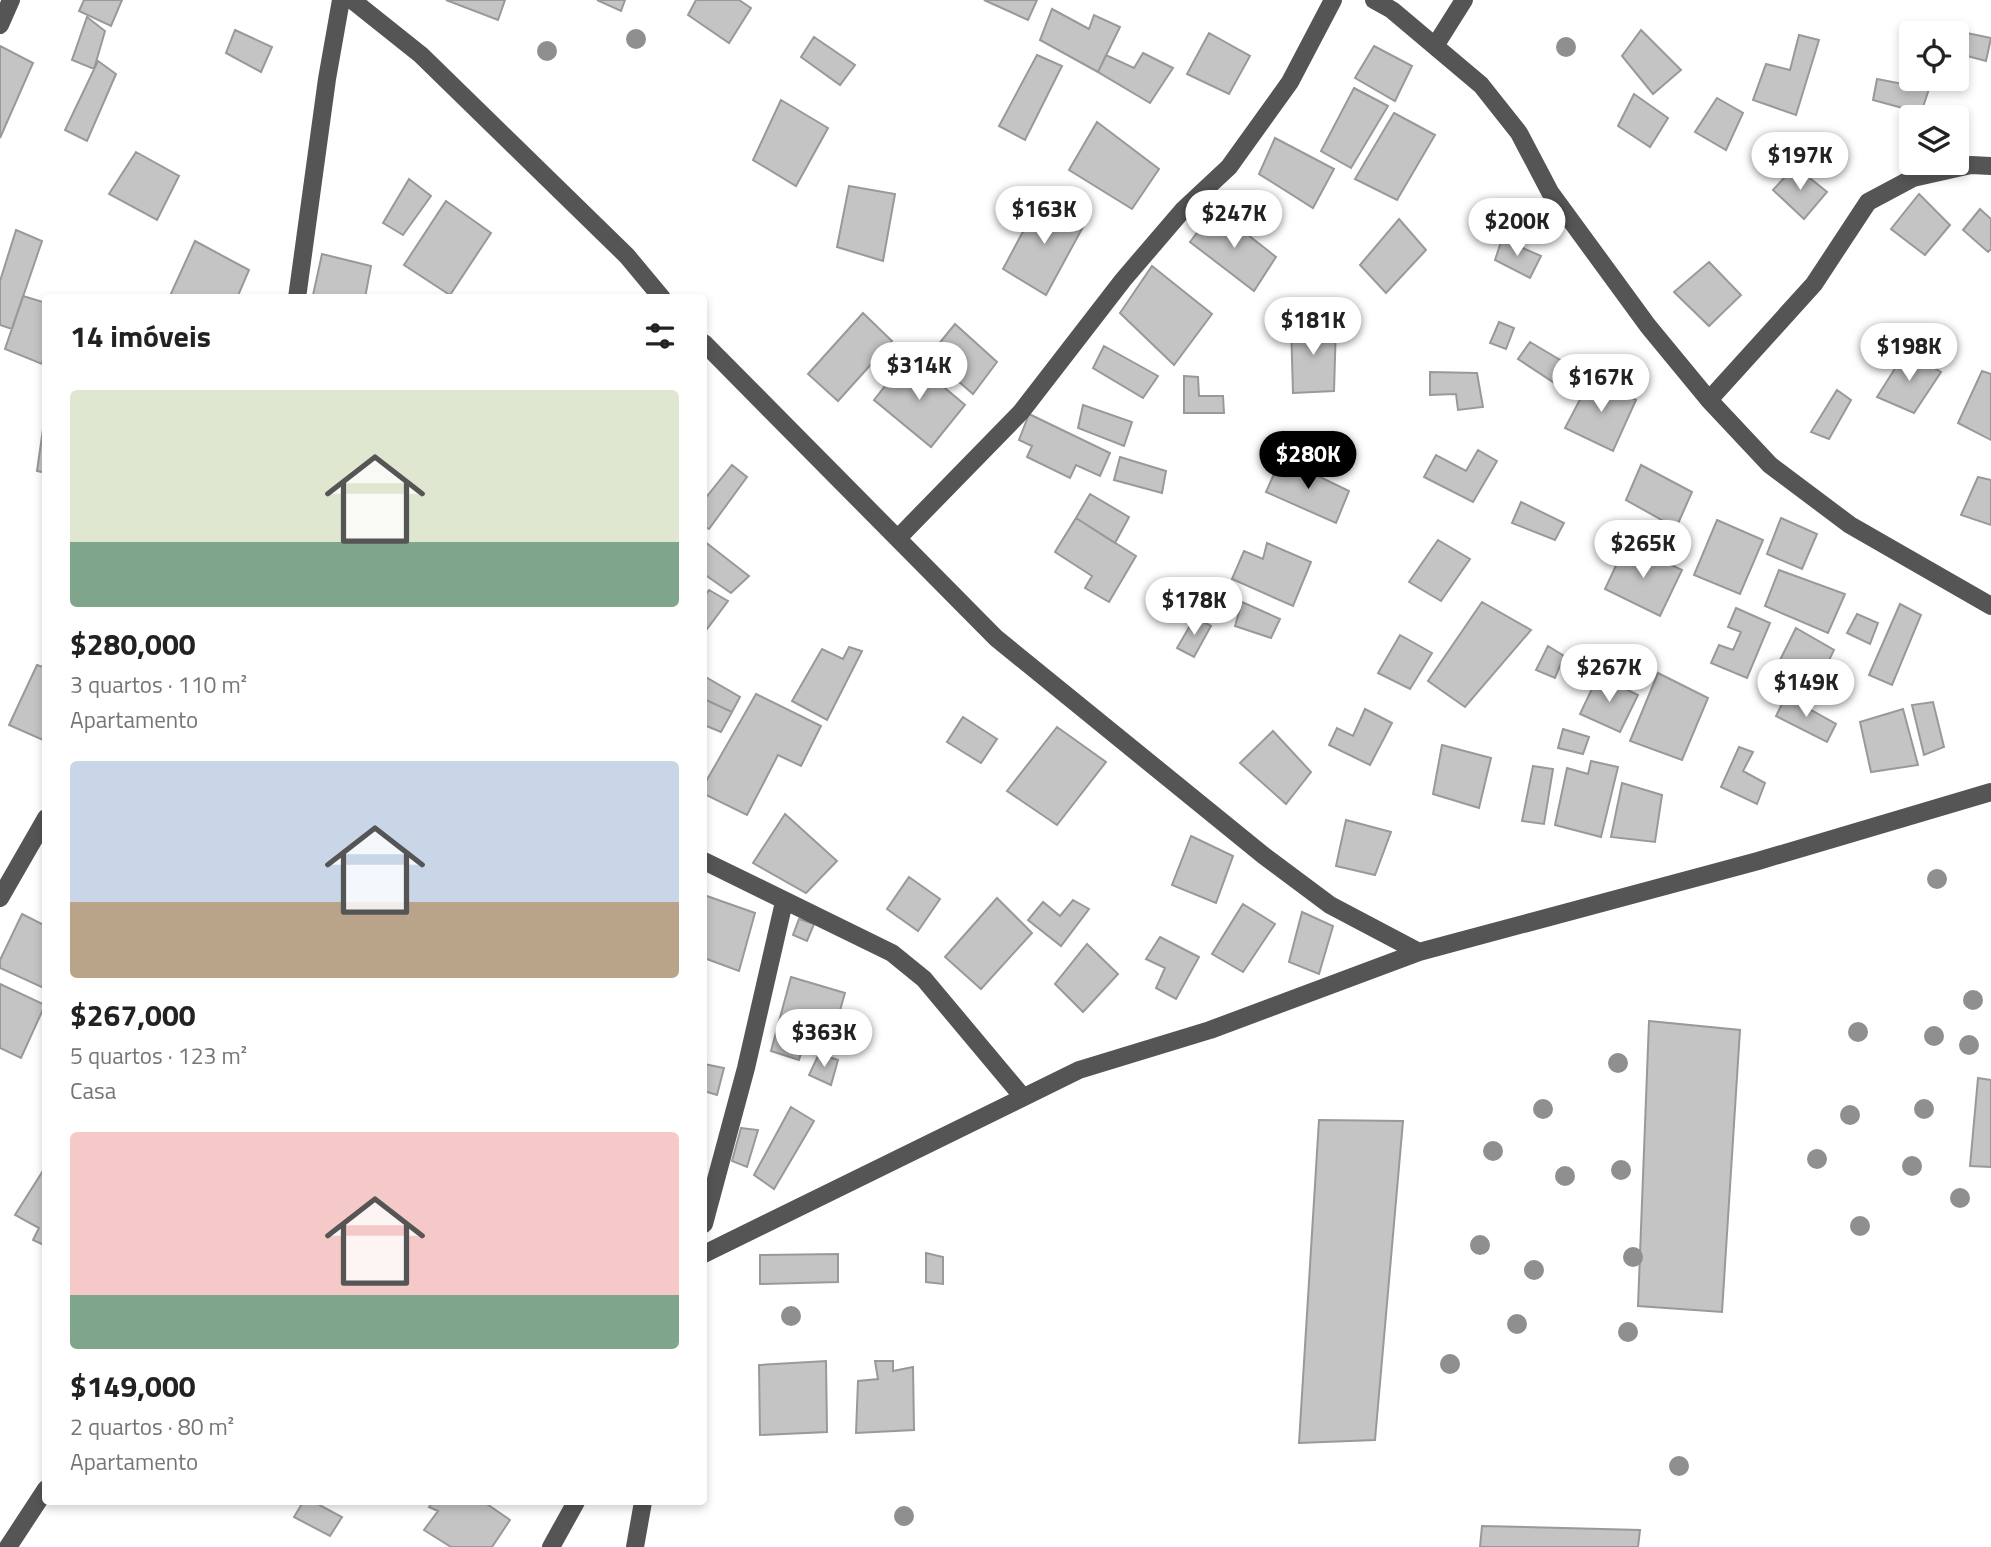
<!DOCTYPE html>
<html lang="pt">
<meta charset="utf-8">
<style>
:root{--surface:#fff;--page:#f2f2f2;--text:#222;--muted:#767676;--accent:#000}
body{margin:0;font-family:"Titillium Web",sans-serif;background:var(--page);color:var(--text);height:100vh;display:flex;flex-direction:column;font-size:26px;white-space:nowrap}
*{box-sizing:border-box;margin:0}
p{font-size:23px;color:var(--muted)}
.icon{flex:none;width:38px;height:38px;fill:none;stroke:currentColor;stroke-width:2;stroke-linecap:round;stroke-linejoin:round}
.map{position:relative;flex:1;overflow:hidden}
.drawer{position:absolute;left:42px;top:294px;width:665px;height:1211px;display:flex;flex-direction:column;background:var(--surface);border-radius:7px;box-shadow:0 4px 10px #0003}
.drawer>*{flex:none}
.tools{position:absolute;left:1899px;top:21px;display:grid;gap:14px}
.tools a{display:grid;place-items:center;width:70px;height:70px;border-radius:7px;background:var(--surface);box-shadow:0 4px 10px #0003;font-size:35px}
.price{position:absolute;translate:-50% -60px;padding:0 16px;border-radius:24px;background:#fff;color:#222;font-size:23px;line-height:46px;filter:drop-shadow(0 2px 4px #0008)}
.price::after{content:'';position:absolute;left:50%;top:42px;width:21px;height:16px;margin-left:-10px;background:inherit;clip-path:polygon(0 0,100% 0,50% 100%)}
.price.selected{background:var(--accent);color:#fff}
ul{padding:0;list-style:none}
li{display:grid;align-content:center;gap:14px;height:371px;padding:0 28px}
li span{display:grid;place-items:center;height:217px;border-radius:7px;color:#555}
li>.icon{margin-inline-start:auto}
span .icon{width:126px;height:126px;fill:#fffc;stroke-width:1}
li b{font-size:30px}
h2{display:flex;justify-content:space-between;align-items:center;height:84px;padding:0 28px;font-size:30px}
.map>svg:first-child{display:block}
.building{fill:#c4c4c4;stroke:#999;stroke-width:2}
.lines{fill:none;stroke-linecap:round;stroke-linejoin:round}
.minor{stroke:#555;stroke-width:18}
.tree{fill:#8f8f8f}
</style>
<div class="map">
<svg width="1991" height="1547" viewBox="0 0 1991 1547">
<rect width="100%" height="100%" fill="#fff"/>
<!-- building -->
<path class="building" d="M 84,0 L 122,0 L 111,26 L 79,11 Z
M 446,0 L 505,0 L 498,20 Z
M 597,0 L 625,0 L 621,11 Z
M 696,0 L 739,0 L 751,8 L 729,43 L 688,15 Z
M 984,0 L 1037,0 L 1028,20 Z
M 1052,9 L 1089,29 L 1094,15 L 1120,27 L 1098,72 L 1040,40 Z
M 87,17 L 105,31 L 94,69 L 72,60 Z
M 235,30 L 272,47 L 261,72 L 226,53 Z
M 1641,30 L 1681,70 L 1653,94 L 1622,56 Z
M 1957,31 L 1991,38 L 1986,61 L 1956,53 Z
M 1209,33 L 1250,56 L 1229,94 L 1187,74 Z
M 1799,35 L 1819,40 L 1796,115 L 1753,100 L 1766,64 L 1790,70 Z
M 814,37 L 855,65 L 840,85 L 801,57 Z
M 0,46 L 33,63 L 0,138 Z
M 1374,46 L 1412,66 L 1395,101 L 1355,78 Z
M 1143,53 L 1173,68 L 1150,103 L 1098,72 L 1106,55 L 1134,68 Z
M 1037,55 L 1062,66 L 1025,140 L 999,126 Z
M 98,61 L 116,74 L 87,141 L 65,130 Z
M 1877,79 L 1929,89 L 1921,113 L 1873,100 Z
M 1354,88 L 1388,106 L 1351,168 L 1321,151 Z
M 1634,94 L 1668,118 L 1650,147 L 1618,126 Z
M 1717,98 L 1743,113 L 1726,150 L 1695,132 Z
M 781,100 L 828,128 L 796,186 L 753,160 Z
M 1394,113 L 1435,135 L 1397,200 L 1355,179 Z
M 1097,122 L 1159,169 L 1132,209 L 1069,170 Z
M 1275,138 L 1334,169 L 1313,208 L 1259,174 Z
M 136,152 L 179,176 L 157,220 L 109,194 Z
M 1795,166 L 1827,192 L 1804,219 L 1773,190 Z
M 409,179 L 431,196 L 403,235 L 383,223 Z
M 849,186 L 895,194 L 883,261 L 837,247 Z
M 1919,194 L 1950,225 L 1925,255 L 1891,229 Z
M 1042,196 L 1084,225 L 1046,295 L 1003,269 Z
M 446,201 L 491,233 L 450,295 L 404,265 Z
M 1215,209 L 1276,257 L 1254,291 L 1190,242 Z
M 1980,209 L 1991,219 L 1991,249 L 1988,252 L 1963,230 Z
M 1399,219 L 1426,250 L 1386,293 L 1360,265 Z
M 16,230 L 42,241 L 12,329 L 0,325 L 0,281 Z
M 1502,239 L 1541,256 L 1530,278 L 1495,260 Z
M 195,241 L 249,270 L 237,298 L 169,298 Z
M 322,254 L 371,266 L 365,298 L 313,295 Z
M 1709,262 L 1741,295 L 1709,326 L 1674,292 Z
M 1152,266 L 1212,314 L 1174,365 L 1120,313 Z
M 23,296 L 46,303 L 46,349 L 42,364 L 5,349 Z
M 863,313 L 892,341 L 838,401 L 808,374 Z
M 1499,322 L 1514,328 L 1506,349 L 1490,343 Z
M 955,324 L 997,362 L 973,394 L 929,356 Z
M 1291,324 L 1336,324 L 1334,391 L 1293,393 Z
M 1530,342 L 1567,364 L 1556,384 L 1518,359 Z
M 1104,346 L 1158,376 L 1143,398 L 1093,368 Z
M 1906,351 L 1941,372 L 1914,413 L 1877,397 Z
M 908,357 L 965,405 L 931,447 L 874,400 Z
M 1982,371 L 1991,374 L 1991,440 L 1958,423 Z
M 1430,372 L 1477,373 L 1483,407 L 1458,410 L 1456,394 L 1430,395 Z
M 1593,375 L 1636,400 L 1613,451 L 1565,428 Z
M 1184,376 L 1198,377 L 1199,396 L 1223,396 L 1224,413 L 1184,413 Z
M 1837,390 L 1851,400 L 1829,439 L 1811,432 Z
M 1083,405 L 1132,422 L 1124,446 L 1078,428 Z
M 1029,414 L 1110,453 L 1100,476 L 1076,465 L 1070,478 L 1027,457 L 1032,446 L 1019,440 Z
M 45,415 L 46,415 L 46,473 L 37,471 Z
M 1478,450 L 1497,461 L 1473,502 L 1424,477 L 1436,455 L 1466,471 Z
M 1120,457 L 1166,471 L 1162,493 L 1114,480 Z
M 1281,458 L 1349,491 L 1336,523 L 1266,492 Z
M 732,465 L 747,477 L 709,529 L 704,526 L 704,500 Z
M 1641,465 L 1692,492 L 1676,528 L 1626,500 Z
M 1978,477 L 1991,480 L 1991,525 L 1961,515 Z
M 1090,494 L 1129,517 L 1115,543 L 1076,518 Z
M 1521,502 L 1564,523 L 1555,540 L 1512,523 Z
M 1076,518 L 1136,556 L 1109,602 L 1085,588 L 1092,576 L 1055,552 Z
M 1781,518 L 1817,534 L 1802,569 L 1767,554 Z
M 1717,520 L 1763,540 L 1740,594 L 1694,575 Z
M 1438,540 L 1470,559 L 1441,601 L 1409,582 Z
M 704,541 L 749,576 L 731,593 L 704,574 Z
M 1267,543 L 1311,562 L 1293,606 L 1232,579 L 1244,551 L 1263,559 Z
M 1626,544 L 1682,570 L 1660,616 L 1605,589 Z
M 1779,570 L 1845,594 L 1828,633 L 1765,606 Z
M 709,590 L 728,601 L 704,633 L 704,597 Z
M 1242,602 L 1280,619 L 1271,638 L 1235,626 Z
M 1482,602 L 1531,630 L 1465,707 L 1428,681 Z
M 1900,604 L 1921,615 L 1892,685 L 1869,675 Z
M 1736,608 L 1770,623 L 1747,678 L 1711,663 L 1719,645 L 1733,650 L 1741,632 L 1728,627 Z
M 1857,614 L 1878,623 L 1870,644 L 1847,633 Z
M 1195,617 L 1211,626 L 1194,657 L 1177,648 Z
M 1796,628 L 1834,650 L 1816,687 L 1775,670 Z
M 1400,635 L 1432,653 L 1410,689 L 1378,673 Z
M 1548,646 L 1564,656 L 1555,678 L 1536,670 Z
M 849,647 L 862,651 L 827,720 L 792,701 L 822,649 L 843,659 Z
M 37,665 L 46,668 L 46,734 L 43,740 L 9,725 Z
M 1658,673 L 1708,698 L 1682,760 L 1630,741 Z
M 704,676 L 740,697 L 732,712 L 704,699 Z
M 1598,676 L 1638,695 L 1620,732 L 1580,714 Z
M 756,694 L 821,726 L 801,766 L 778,755 L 747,815 L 704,794 L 704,785 Z
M 1786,696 L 1836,724 L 1827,742 L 1776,716 Z
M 704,699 L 732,712 L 721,732 L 704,725 Z
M 1933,702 L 1944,747 L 1924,755 L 1912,705 Z
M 1365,709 L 1392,723 L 1370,765 L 1329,745 L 1337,728 L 1353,736 Z
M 1903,709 L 1918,765 L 1871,772 L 1860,722 Z
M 963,717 L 997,739 L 981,763 L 947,742 Z
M 1057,727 L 1106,762 L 1057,825 L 1007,791 Z
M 1563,729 L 1589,737 L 1583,754 L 1558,748 Z
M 1273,731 L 1311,772 L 1286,804 L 1240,763 Z
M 1442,745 L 1491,758 L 1479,808 L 1433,794 Z
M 1739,747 L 1753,752 L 1743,771 L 1765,783 L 1757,804 L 1721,787 Z
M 1591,761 L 1618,767 L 1601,837 L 1555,825 L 1567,768 L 1588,774 Z
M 1533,766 L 1553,769 L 1544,824 L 1522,821 Z
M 1622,783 L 1662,795 L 1655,842 L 1611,837 Z
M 785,814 L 837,861 L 806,893 L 753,863 Z
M 1346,820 L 1391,832 L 1375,875 L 1336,866 Z
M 1191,836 L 1233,856 L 1216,903 L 1172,885 Z
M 909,877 L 940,899 L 918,931 L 887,909 Z
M 704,895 L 755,913 L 739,971 L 704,958 Z
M 997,898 L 1032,933 L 981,989 L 945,957 Z
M 1073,900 L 1089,909 L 1061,946 L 1028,920 L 1043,902 L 1060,916 Z
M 1243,904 L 1275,924 L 1243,972 L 1212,954 Z
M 1302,912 L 1333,926 L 1319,974 L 1289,962 Z
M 22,914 L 46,926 L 46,989 L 0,968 L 0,960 Z
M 799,919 L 814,924 L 807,941 L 793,935 Z
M 1160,937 L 1199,957 L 1176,999 L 1156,988 L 1165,968 L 1146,959 Z
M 1087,944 L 1118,974 L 1083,1012 L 1055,984 Z
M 791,977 L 845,993 L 838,1017 L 814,1010 L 799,1060 L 771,1051 Z
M 0,984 L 45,1005 L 21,1058 L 0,1048 Z
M 1649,1021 L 1740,1030 L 1722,1312 L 1638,1306 Z
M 819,1054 L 838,1060 L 831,1085 L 809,1075 Z
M 704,1064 L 724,1068 L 717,1095 L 704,1091 Z
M 1978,1078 L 1991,1080 L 1991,1167 L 1970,1166 Z
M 791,1107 L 814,1121 L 774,1189 L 754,1175 Z
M 1319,1120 L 1403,1121 L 1375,1440 L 1299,1443 Z
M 741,1128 L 758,1130 L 747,1167 L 732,1161 Z
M 46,1166 L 46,1246 L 33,1240 L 39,1228 L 15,1215 Z
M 926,1253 L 943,1257 L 943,1284 L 926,1282 Z
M 838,1254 L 838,1282 L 760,1284 L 760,1255 Z
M 826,1361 L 827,1432 L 760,1435 L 759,1365 Z
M 875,1361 L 893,1361 L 893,1371 L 913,1367 L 914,1430 L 856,1433 L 858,1381 L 878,1379 Z
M 303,1502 L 314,1502 L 342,1517 L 330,1536 L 294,1517 Z
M 433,1502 L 484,1502 L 510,1520 L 492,1547 L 451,1547 L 424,1530 L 438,1511 L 429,1507 Z
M 1482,1526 L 1640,1530 L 1638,1547 L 1480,1547 Z"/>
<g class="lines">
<!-- minor -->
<path class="minor" d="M 352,0 L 421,55 L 627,256 L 662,298
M 1374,0 L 1392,10 L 1481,85 L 1519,133 L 1550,192 L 1648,326 L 1709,400 L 1770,465 L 1850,525 L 1991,606
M 0,25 L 11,0
M 1435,46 L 1464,0
M 297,298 L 327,79 L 341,0
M 704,343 L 996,638 L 1263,855 L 1330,905 L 1419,952
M 1709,400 L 1814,284 L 1868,202 L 1913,178 L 1971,165 L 1991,166
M 899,537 L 1021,412 L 1123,280 L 1183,210 L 1229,167 L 1290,82 L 1333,0
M 704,861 L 892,953 L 924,979 L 1022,1096
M 0,898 L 46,818
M 704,1224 L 746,1068 L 784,902
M 704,1254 L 1079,1070 L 1210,1030 L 1419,952 L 1758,861 L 1991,792
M 8,1547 L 46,1489
M 551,1547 L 576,1502
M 635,1547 L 643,1502"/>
</g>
<!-- trees -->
<g class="tree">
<circle cx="636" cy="39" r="10"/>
<circle cx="1566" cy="47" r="10"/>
<circle cx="547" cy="51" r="10"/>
<circle cx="1937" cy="879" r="10"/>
<circle cx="1973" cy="1000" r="10"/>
<circle cx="1858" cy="1032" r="10"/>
<circle cx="1934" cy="1036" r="10"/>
<circle cx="1969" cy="1045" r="10"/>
<circle cx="1618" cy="1063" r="10"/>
<circle cx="1543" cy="1109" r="10"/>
<circle cx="1924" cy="1109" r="10"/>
<circle cx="1850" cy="1115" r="10"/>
<circle cx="1493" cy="1151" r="10"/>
<circle cx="1817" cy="1159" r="10"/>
<circle cx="1912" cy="1166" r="10"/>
<circle cx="1621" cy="1170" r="10"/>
<circle cx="1565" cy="1176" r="10"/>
<circle cx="1960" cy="1198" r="10"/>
<circle cx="1860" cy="1226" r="10"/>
<circle cx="1480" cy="1245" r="10"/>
<circle cx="1633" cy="1257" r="10"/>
<circle cx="1534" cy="1270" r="10"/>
<circle cx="791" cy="1316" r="10"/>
<circle cx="1517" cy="1324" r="10"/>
<circle cx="1628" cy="1332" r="10"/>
<circle cx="1450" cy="1364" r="10"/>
<circle cx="1679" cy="1466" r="10"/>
<circle cx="904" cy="1516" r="10"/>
</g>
</svg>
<div class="tools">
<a><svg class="icon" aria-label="locate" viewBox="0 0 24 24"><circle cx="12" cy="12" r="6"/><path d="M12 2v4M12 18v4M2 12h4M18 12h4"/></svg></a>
<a><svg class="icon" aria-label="layers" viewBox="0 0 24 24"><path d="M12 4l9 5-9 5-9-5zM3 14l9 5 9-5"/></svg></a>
</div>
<b class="price" style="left:1800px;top:192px">$197K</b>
<b class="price" style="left:1044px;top:246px">$163K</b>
<b class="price" style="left:1234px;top:250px">$247K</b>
<b class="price" style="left:1517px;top:258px">$200K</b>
<b class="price" style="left:1313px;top:357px">$181K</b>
<b class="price" style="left:1909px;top:383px">$198K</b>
<b class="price" style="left:919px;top:402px">$314K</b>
<b class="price" style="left:1601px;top:414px">$167K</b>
<b class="price selected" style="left:1308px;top:491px">$280K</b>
<b class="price" style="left:1643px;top:580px">$265K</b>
<b class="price" style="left:1194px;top:637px">$178K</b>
<b class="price" style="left:1609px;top:704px">$267K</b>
<b class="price" style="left:1806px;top:719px">$149K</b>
<b class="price" style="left:824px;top:1069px">$363K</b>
<section class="drawer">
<h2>14 imóveis<svg class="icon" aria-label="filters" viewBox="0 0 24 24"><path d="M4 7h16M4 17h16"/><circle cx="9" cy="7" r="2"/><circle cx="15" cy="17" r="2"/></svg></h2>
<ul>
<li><span style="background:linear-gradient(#dfe7d0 70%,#7fa58c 0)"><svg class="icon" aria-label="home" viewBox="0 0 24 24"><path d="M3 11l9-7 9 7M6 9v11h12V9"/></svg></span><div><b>$280,000</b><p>3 quartos · 110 m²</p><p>Apartamento</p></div></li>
<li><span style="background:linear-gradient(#c9d6e8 65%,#b9a48a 0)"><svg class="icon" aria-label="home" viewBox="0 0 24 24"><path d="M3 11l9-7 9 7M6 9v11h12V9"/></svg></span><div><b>$267,000</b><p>5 quartos · 123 m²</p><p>Casa</p></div></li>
<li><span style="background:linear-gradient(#f6c9c9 75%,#7fa58c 0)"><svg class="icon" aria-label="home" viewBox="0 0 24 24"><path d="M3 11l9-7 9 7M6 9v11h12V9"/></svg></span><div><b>$149,000</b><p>2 quartos · 80 m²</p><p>Apartamento</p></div></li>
</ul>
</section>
</div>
